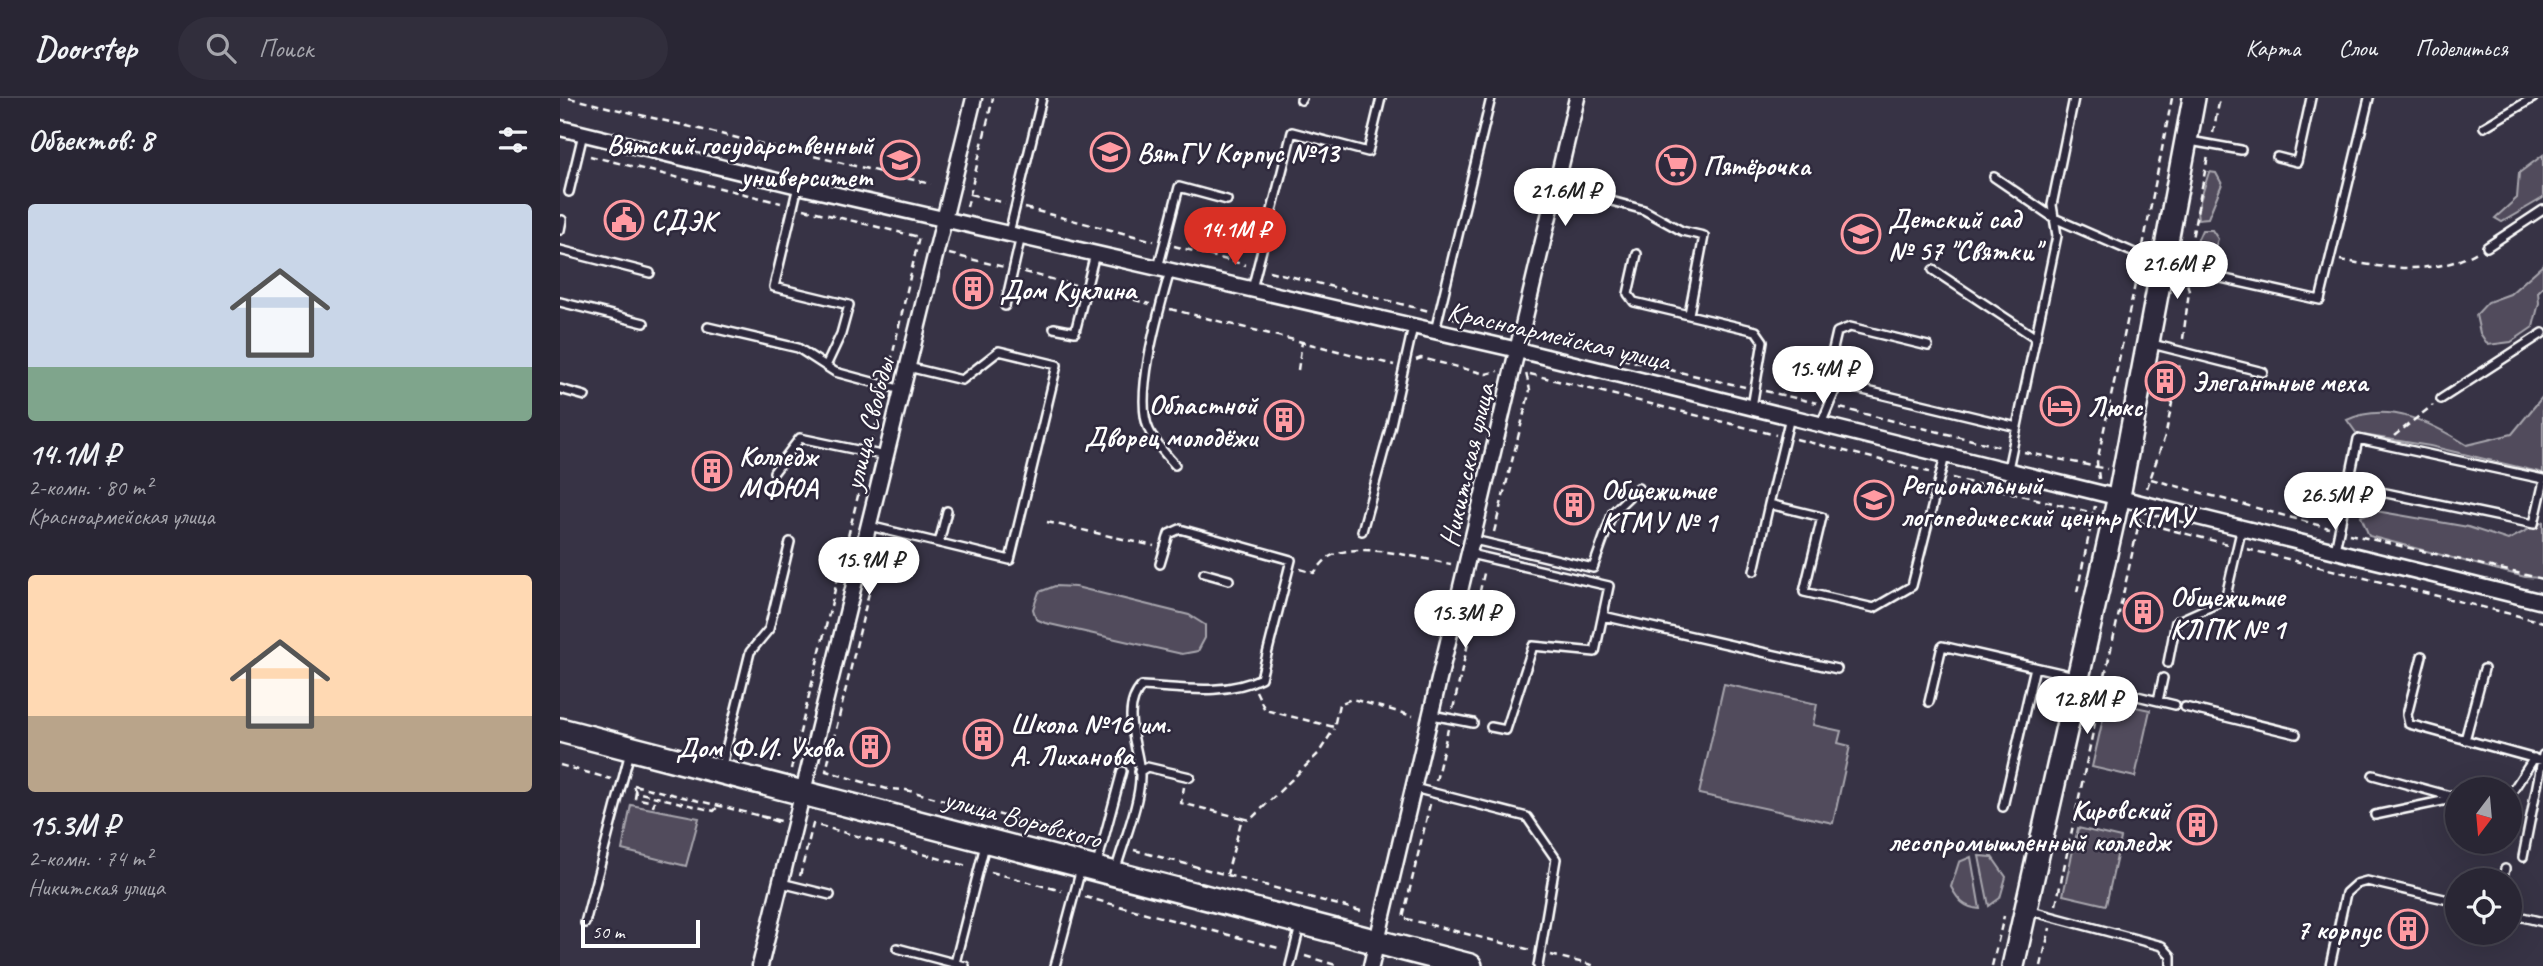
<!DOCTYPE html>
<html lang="ru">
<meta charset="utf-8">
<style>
:root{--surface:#292634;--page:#312e3c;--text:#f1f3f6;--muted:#a5a5ac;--line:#45434f;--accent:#d93025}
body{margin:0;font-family:Caveat,sans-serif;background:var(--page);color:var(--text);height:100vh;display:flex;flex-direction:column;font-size:26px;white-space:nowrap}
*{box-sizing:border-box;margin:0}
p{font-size:23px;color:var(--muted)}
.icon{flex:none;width:38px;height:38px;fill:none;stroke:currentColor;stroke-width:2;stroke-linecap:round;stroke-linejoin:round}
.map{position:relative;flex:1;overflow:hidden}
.panel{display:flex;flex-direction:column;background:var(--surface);width:560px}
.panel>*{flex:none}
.needle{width:46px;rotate:196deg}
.tools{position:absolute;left:1885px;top:679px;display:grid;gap:14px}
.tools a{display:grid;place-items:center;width:77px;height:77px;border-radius:50%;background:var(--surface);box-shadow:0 7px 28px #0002,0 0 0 2px var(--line);font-size:35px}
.scale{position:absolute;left:21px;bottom:18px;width:119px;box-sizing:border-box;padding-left:7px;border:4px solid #fff;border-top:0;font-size:19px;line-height:24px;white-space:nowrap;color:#fff;-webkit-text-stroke:5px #2f2a3d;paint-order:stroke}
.price{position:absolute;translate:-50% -60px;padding:0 16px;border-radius:24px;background:#fff;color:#222;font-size:23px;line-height:46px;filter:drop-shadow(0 2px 4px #0008)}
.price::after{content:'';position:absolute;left:50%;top:42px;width:21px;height:16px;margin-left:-10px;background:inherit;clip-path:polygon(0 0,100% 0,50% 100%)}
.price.on{background:var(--accent);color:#fff}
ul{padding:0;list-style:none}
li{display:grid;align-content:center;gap:14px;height:371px;padding:0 28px}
li span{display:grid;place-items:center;height:217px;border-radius:7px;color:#555}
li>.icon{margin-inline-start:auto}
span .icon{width:126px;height:126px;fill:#fffc;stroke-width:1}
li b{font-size:30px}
h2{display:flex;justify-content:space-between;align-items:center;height:84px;padding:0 28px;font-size:30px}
header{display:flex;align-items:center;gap:42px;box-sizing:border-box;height:98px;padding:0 35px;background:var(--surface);border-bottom:2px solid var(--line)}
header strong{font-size:33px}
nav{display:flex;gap:38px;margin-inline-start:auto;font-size:24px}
.search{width:490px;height:63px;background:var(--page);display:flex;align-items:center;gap:18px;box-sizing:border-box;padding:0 24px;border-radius:38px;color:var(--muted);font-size:26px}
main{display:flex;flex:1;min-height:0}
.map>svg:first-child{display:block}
.green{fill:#514c5c;stroke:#a8a6ae;stroke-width:2}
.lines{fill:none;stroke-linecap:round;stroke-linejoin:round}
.service-casing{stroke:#fff;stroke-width:12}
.minor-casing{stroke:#fff;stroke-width:19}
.secondary-casing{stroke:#fff;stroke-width:26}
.primary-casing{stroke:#fff;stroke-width:28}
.path{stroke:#fff;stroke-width:2.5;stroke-dasharray:7 5;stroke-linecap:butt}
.service{stroke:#2f2a3d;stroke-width:7}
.minor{stroke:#2f2a3d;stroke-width:14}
.secondary{stroke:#2f2a3d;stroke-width:21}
.primary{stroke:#2f2a3d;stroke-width:23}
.labels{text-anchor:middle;stroke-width:5;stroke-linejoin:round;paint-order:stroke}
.poi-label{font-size:28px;font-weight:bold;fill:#fff;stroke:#2f2a3d;text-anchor:start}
.street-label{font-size:28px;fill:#fff;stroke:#2f2a3d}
</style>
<header>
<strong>Doorstep</strong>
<div class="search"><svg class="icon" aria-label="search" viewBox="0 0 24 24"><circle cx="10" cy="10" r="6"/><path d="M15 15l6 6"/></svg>Поиск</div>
<nav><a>Карта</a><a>Слои</a><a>Поделиться</a></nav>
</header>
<main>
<section class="panel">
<h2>Объектов: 8<svg class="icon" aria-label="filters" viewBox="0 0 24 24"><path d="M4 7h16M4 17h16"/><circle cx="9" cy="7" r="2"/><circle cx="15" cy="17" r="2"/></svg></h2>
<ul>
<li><span style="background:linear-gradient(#c9d6e8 75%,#7fa58c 0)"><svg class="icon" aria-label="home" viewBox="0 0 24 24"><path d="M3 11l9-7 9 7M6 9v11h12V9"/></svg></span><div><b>14.1M ₽</b><p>2-комн. · 80 m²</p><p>Красноармейская улица</p></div></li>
<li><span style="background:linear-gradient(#ffd9b3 65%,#b9a48a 0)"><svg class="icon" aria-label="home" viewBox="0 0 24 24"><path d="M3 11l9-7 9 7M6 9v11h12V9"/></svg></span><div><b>15.3M ₽</b><p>2-комн. · 74 m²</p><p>Никитская улица</p></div></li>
</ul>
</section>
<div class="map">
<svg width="1983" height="868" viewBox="0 0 1983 868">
<rect width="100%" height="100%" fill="#373345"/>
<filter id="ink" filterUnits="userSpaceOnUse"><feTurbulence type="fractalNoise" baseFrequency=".0143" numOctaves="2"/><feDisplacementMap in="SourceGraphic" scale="14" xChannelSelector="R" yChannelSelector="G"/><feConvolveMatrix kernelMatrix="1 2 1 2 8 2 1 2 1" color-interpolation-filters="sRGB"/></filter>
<g filter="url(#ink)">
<!-- green -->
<path class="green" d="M 1983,57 L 1983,100 L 1942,124 L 1935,120 L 1957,100 L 1959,75 Z
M 1649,74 L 1656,75 L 1662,86 L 1648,120 L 1638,121 L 1637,113 Z
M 1642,132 L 1652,132 L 1658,141 L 1651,162 L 1636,159 L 1633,152 Z
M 1983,167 L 1983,189 L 1978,194 L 1979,205 L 1973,229 L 1951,244 L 1928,247 L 1920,235 L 1916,217 L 1928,204 L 1950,196 Z
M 1983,298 L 1983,375 L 1870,348 L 1797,336 L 1787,322 C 1829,303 1872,325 1907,347 L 1952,336 Z
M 1816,413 L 1908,429 L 1948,442 L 1983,424 L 1983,480 L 1965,479 L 1809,438 L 1801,418 Z
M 495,488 L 516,489 L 629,517 L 645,527 L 645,540 L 638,553 L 622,556 L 485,525 L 476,521 L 473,511 L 479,494 Z
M 1164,586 L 1257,606 L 1253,627 L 1281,633 L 1278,645 L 1290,648 L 1273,725 L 1139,696 Z
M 1547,603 L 1590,612 L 1575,679 L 1532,669 Z
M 71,707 L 139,720 L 126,768 L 62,752 Z
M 1518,730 L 1561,740 L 1546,807 L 1503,797 Z
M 1419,758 L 1432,759 L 1446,779 L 1440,800 L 1429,808 Z
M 1411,759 L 1420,811 C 1404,810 1398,802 1391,789 L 1399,764 Z"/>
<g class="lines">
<defs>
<path id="service" d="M 741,2 L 742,0
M 1924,29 L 1973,0
M 1630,43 L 1681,52
M 1717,59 L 1737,64 L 1751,0
M 1434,79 L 1494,120 L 1602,167 L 1760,202 L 1809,0
M 238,88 L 214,189 L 289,207 L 281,236 L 266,268
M 997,88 L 1084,112 L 1122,133 L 1144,138 L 1129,216
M 9,94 L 23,36
M 0,132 L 2,122
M 449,135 L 482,0
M 1927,149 L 1983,112
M 0,152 L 90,175
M 1077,156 L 1068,196 L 1074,204 L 1196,233 L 1203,243 L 1192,309
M 598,170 L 619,89 L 667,102
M 1373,172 L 1476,240
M 610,173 C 600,209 573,299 589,332 C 595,345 606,357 615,367
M 692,191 L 732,34 L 808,54 L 821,0
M 0,204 L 84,225
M 445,208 L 461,138
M 148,229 L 238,250 L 275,274 L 342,292
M 494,230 L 515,234 L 535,156
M 875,233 L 931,0
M 1592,246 L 1703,274
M 1368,248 L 1290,229 L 1277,234 L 1268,273 L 1278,286 L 1457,329
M 0,291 L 25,298
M 1881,301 L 1983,235
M 1230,319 L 1209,406 L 1262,419 L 1244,494 L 1314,510 L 1352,488 L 1385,358
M 1261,326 L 1278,286
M 1448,371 L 1497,138 L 1492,107 L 1514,0
M 214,374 L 240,340 L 326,358
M 1788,387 L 1974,426 L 1983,387
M 309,428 L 450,462 L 497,267 L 439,253 L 402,282 L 348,269
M 802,433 L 830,331 L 853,229
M 914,442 L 1033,470 L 1053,414 L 1078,390
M 379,445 L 387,413
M 1775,452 L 1798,341 L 1983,381
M 910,456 L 1049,488 L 1035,554 L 973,548 L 946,632 L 931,629
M 1194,473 L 1209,406
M 644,475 L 669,482
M 1043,518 L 1277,571
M 1862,558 L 1847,617 L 1849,626 L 1983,663
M 1608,565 L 1616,524 L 1665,502 L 1682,429
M 1518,584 L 1615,607
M 1598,603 L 1603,580
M 1369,604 L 1382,548 L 1514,578
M 1625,609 L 1736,636
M 872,617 L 913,625
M 1905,642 L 1924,571
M 161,672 L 190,554 L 209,531 L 230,444
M 579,674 L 587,669 L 630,679
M 1813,677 L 1890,698
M 854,690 L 967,719 L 996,761 L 978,868
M 1950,697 L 1974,660
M 1443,709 L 1475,569
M 1815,717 L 1897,700
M 1963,759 L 1983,657
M 537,766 L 562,673
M 556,771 C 563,745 581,703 580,676 C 579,649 559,612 582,588 C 621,590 666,598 701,580 L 731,462 L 620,431 L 609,436 L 600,466
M 1942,782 L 1945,771
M 221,785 L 270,797
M 1467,812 L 1602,848 L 1611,858 L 1611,868
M 1950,816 L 1983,824
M 25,825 L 70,654
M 337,850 L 405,868
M 395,865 L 425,747
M 495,868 L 521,771
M 730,868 L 740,828
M 1770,868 L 1786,795 L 1796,786 L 1807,783 L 1897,804"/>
<path id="minor" d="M 0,30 L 238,88 L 958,252 L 1983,504
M 200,868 L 414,0
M 811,868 L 1017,0"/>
<path id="secondary" d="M 1453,868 L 1559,398 L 1634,0"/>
<path id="primary" d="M 0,632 L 910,868"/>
</defs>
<!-- service casing -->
<use href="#service" class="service-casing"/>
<!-- minor casing -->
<use href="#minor" class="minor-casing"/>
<!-- secondary casing -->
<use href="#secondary" class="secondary-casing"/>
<!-- primary casing -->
<use href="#primary" class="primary-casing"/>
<!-- path -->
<path class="path" d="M 9,0 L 371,86
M 1653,35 L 1660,0
M 30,58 L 221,105
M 410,96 L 445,105
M 407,109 L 433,0
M 465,110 L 594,143
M 244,111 L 359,139 L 328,277
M 614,148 L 686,167
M 1583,148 L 1612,0
M 389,156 L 444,169
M 1628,161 L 1648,58
M 1780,162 C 1824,170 1876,178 1917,154
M 709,173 L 869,213
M 464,174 L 515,187
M 539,193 L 590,206
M 610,211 L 834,267
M 889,219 L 906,223
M 1623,241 L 1629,193 L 1627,185
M 1062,261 L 1185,289
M 856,262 L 861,260 L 926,276 L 938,273
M 738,272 L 742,244
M 1205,293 L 1257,305
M 1280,310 L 1441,349
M 1834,338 L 1873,307
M 1236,341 L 1369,374
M 311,345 L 323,297
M 1464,354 L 1547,371
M 1392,380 L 1533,415
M 1539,381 L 1537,364 L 1579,168
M 1591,381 L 1769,430
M 1587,390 L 1606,335 L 1620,265
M 487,424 L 594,448
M 1579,424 L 1667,446
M 934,434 L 970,292 L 966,275 L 1216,337
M 1789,436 L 1983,481
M 320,449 L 266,673 L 327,691 L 346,692 L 531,741
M 1687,451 L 1983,524
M 740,471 L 754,475 C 758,470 764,463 769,459 C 796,442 862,461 891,466
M 1517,494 L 1535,408
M 1545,578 L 1580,420
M 696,593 L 705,612 L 774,629 L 779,606 L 792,601 L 853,618
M 893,611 L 925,471
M 0,667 L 51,681
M 231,671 L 306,365
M 876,683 L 888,631
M 74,687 L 221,723
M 73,688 L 76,694 L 154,713 L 158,708
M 624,689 L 621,705 L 682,720 L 667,776
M 76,694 L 75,700 L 94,704 L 93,709
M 870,706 L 843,820 L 971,852
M 200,718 L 221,725
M 682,720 L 690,722 L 758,656 L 774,631
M 574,752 L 801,813
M 431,774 L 502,793
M 240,778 L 253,726 L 407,768
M 525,799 L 722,851
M 1496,807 L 1540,601
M 991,857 L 1036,868
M 745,858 L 779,868
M 1432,868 L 1444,818
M 1481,868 L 1490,830"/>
<!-- service -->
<use href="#service" class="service"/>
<!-- minor -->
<use href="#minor" class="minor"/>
<!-- secondary -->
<use href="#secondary" class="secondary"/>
<!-- primary -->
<use href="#primary" class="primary"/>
</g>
</g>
<!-- icons -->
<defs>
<symbol id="university-ring" viewBox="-11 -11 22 22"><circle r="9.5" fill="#2f2a3d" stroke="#ff9aa2" stroke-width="1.5"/><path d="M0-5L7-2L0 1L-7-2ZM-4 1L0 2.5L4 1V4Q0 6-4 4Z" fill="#ff9aa2"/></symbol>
<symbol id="supermarket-ring" viewBox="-11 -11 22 22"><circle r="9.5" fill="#2f2a3d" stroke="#ff9aa2" stroke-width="1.5"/><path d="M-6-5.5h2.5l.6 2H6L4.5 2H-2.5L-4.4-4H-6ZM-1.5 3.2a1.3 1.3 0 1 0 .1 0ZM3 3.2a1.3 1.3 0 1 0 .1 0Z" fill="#ff9aa2"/></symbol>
<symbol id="civic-ring" viewBox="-11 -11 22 22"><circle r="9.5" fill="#2f2a3d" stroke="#ff9aa2" stroke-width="1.5"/><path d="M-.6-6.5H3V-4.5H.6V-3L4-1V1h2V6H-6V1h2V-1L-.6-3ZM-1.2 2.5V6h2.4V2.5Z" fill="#ff9aa2"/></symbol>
<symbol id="school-ring" viewBox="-11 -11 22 22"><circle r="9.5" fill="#2f2a3d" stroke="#ff9aa2" stroke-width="1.5"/><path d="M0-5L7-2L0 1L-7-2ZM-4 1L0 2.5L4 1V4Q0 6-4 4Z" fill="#ff9aa2"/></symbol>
<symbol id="building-ring" viewBox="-11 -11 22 22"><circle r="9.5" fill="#2f2a3d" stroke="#ff9aa2" stroke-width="1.5"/><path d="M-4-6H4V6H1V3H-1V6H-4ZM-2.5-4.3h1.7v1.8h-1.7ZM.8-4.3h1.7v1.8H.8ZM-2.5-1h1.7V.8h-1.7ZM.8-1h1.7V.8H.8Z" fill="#ff9aa2"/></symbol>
<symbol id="hotel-ring" viewBox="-11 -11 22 22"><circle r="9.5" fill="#2f2a3d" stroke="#ff9aa2" stroke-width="1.5"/><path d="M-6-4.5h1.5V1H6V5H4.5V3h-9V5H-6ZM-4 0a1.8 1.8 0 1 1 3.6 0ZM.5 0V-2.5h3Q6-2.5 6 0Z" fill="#ff9aa2"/></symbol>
</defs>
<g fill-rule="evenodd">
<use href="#university-ring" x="528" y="32" width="44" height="44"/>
<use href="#university-ring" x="318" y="40" width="44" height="44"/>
<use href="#supermarket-ring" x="1094" y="45" width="44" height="44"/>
<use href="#civic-ring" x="42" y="100" width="44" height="44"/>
<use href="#school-ring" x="1279" y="114" width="44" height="44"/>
<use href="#building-ring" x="391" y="169" width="44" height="44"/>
<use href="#building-ring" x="1583" y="261" width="44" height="44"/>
<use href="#hotel-ring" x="1478" y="286" width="44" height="44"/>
<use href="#building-ring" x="702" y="300" width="44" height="44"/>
<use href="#building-ring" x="130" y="351" width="44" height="44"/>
<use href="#university-ring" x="1292" y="380" width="44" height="44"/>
<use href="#building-ring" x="992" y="385" width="44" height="44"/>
<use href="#building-ring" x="1561" y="492" width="44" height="44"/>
<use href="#building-ring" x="401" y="619" width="44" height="44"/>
<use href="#building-ring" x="288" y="627" width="44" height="44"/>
<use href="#building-ring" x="1615" y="705" width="44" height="44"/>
<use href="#building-ring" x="1826" y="809" width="44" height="44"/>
</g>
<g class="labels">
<!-- poi labels -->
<g class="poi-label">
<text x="313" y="56" text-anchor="end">Вятский государственный<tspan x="313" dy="32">университет</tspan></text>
<text x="577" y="64">ВятГУ Корпус №13</text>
<text x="1143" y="77">Пятёрочка</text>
<text x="1328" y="130">Детский сад<tspan x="1328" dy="32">№ 57 "Святки"</tspan></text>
<text x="91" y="132">СДЭК</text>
<text x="440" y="201">Дом Куклина</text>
<text x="1632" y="293">Элегантные меха</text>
<text x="697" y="316" text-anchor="end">Областной<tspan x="697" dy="32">Дворец молодёжи</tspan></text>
<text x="1527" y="318">Люкс</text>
<text x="179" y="367">Колледж<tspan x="179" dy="32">МФЮА</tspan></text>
<text x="1341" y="396">Региональный<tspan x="1341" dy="32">логопедический центр КГМУ</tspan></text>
<text x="1041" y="401">Общежитие<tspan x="1041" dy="32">КГМУ № 1</tspan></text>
<text x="1610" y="508">Общежитие<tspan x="1610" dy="32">КЛПК № 1</tspan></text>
<text x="450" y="635">Школа №16 им.<tspan x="450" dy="32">А. Лиханова</tspan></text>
<text x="283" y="659" text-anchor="end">Дом Ф.И. Ухова</text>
<text x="1610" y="721" text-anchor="end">Кировский<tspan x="1610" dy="32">лесопромышленный колледж</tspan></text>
<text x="1821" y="841" text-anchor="end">7 корпус</text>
</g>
<!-- street labels -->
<g class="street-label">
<text transform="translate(999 237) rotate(13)" y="10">Красноармейская улица</text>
<text transform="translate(308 326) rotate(-76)" y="10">улица Свободы</text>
<text transform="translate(906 367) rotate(-77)" y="10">Никитская улица</text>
<text transform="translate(463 720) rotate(15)" y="10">улица Воровского</text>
</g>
</g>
</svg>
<div class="tools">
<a><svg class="needle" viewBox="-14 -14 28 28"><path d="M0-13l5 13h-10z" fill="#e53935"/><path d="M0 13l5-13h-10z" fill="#a5a5ac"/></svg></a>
<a><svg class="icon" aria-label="locate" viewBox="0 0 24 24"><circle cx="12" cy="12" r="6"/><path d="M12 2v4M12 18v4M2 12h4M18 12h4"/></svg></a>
</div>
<div class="scale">50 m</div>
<b class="price" style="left:1005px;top:130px">21.6M ₽</b>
<b class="price on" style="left:675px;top:169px">14.1M ₽</b>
<b class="price" style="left:1617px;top:203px">21.6M ₽</b>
<b class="price" style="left:1263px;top:308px">15.4M ₽</b>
<b class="price" style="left:1775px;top:434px">26.5M ₽</b>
<b class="price" style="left:309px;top:499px">15.9M ₽</b>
<b class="price" style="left:905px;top:552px">15.3M ₽</b>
<b class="price" style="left:1527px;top:638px">12.8M ₽</b>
</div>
</main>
